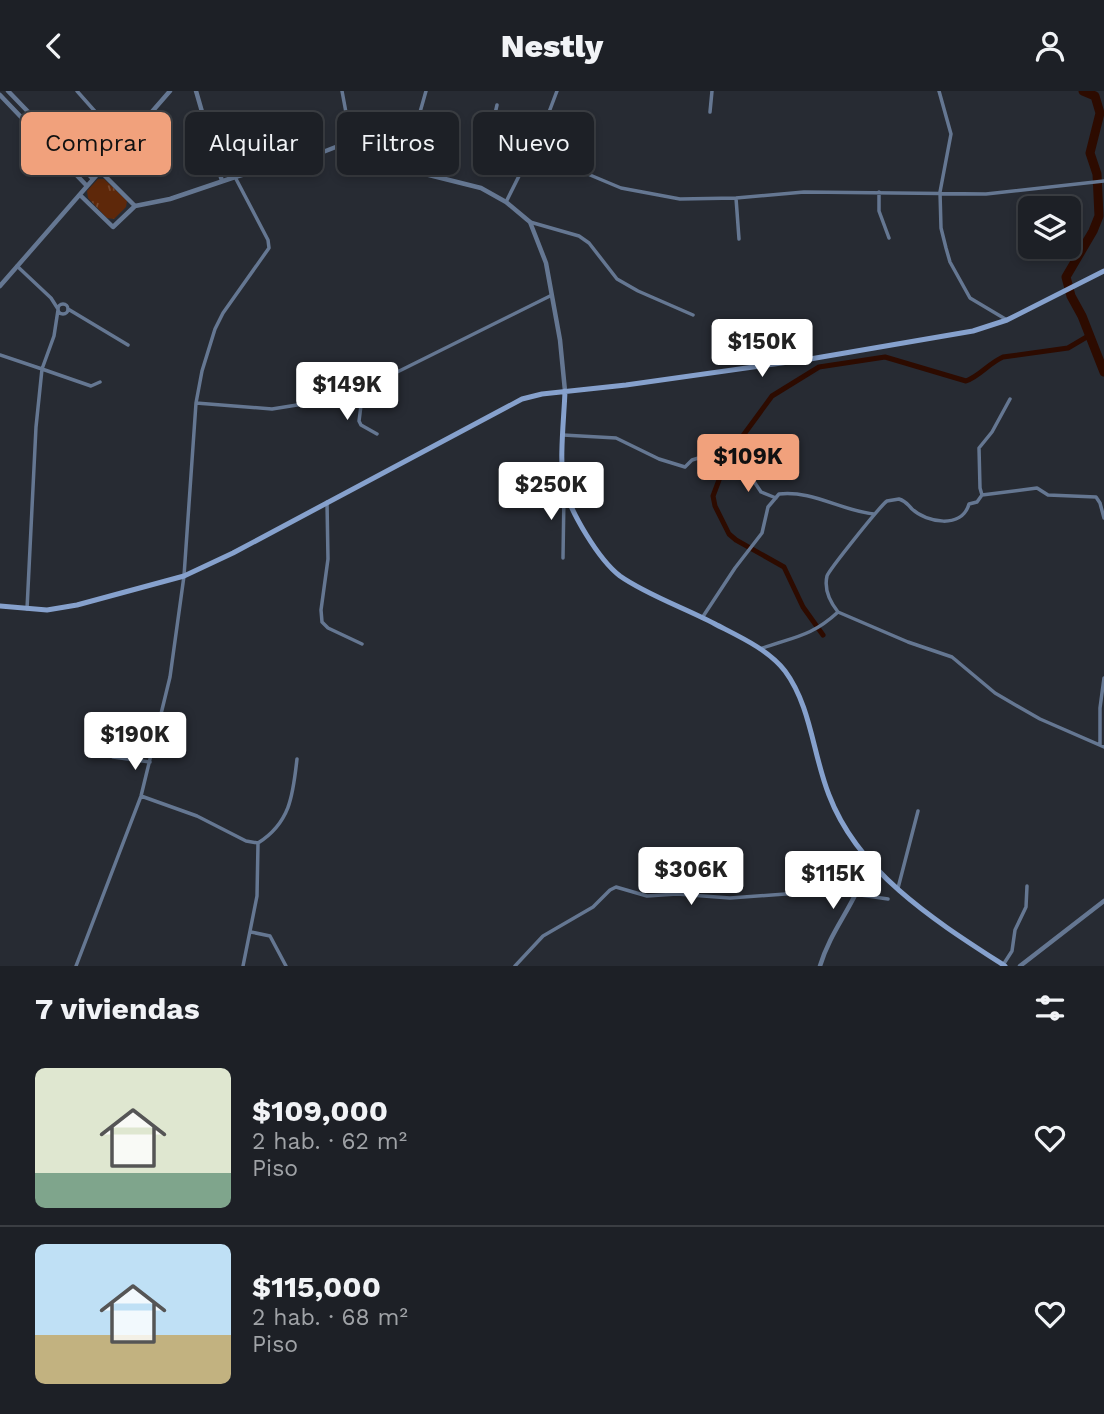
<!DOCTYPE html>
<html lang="es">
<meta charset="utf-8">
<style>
:root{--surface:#1d2026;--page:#25282e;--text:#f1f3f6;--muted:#a0a3a7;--line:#3b3e43;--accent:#f1a17c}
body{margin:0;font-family:"Work Sans",sans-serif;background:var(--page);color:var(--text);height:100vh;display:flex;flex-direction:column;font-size:26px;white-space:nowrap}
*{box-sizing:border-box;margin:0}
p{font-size:23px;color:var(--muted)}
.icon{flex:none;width:38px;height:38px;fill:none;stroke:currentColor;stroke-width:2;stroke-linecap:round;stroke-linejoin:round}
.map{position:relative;height:875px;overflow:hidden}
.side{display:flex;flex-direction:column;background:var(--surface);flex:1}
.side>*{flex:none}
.hud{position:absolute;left:21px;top:21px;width:700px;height:63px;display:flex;gap:14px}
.controls{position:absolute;left:1018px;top:105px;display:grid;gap:14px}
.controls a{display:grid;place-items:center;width:63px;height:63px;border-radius:10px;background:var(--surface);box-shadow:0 4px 10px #0003,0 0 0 2px var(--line);font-size:35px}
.price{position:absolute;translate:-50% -60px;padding:0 16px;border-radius:7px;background:#fff;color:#222;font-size:23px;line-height:46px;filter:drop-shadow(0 2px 4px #0008)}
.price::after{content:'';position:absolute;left:50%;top:42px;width:21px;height:16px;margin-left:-10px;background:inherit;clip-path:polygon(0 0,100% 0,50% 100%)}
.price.active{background:var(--accent);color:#111}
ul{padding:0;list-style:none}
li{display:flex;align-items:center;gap:21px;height:175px;padding:0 35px}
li+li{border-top:2px solid var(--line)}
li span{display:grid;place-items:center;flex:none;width:196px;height:140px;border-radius:10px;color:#555}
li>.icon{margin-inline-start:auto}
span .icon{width:84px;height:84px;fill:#fffc;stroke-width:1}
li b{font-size:30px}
h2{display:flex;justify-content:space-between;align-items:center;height:84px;padding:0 35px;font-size:30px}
.chip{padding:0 24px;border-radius:10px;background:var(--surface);box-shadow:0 4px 10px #0003,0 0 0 2px var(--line);font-size:24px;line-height:63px}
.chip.active{background:var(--accent);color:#111}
header{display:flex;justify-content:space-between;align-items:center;height:91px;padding:0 35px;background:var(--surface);font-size:32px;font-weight:800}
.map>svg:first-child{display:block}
.park{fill:url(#park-tufts)}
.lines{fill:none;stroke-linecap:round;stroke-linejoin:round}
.canal{stroke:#2d0b00;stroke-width:5}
.river{stroke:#2d0b00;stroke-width:9}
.minor{stroke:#657792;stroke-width:3.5}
.tertiary{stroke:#657792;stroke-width:4.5}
.secondary{stroke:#86a1cd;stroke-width:5}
</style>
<header><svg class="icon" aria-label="back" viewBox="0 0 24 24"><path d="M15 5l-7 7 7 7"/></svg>Nestly<svg class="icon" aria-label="person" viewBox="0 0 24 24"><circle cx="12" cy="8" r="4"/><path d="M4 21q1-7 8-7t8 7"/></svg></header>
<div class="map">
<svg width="1104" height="875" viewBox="0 0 1104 875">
<defs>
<pattern id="park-tufts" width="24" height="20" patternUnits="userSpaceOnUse" patternTransform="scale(1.75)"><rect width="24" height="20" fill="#5e280a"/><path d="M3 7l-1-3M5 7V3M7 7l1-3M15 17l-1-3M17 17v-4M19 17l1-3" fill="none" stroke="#75472e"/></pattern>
</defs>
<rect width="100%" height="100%" fill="#272b33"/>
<!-- park -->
<path class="park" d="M 98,88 L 104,88 L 127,110 L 126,116 L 114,128 L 107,127 L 88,107 L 87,100 Z"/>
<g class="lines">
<!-- canal -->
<path class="canal" d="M 823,544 L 803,516 L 784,476 L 736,449 L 729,443 L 715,415 L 713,405 L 728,365 L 772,305 L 819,276 L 885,266 L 966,290 C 980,285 989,272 1003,266 L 1068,257 L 1090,244"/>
<!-- river -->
<path class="river" d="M 1083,0 L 1095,5 L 1100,22 L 1090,62 L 1097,83 L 1099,125 L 1093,140 L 1066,186 L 1071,205 L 1082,225 L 1104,281"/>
<!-- minor -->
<path class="minor" d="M 77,0 L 123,52
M 342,0 L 350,43
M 939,0 L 951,43 L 940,101 L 941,137 L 946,157 L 950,171 L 970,207 L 1007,229
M 497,14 L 494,27 L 496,41 L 519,49 L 520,82
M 710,21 L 712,0
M 350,30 L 357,42
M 532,62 L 571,76 L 621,97 L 680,108 L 736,107 L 804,101 L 986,103 L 1104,90
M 407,65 L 431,43 L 434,35 L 432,31 L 419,24
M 405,74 L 426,0
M 879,101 L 879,120 L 889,147
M 736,107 L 739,148
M 506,111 L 543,37 L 557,0
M 530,131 L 579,145 L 589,152 L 617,188 L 638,200 L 693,224
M 17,175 L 51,207 L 58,218
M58 218a5 5 0 1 1 10 0a5 5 0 1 1-10 0Z
M 68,218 L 128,254
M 58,219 L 54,245 L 42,278 L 91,295 L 100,291
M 0,264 L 42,278 L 36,336 L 27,518
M 363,299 L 359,330 L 361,334 L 377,343
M 196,312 L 272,318 L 347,306 L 552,204
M 563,344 L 616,347 L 659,368 L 685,376 L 692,369 L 705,365 L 711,366 L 735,377 L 755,392 L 761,401 L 776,407
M 745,384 L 778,355
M 982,404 L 980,397 L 979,357 L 992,341 L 1010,308
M 327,411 L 328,468 L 321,519 L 322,531 L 328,537 L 362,553
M 563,467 L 564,402
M 838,521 L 908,551 L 952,566 L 995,602 L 1019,616 L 1040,628 L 1104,656
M 702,527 L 735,477 L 762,442 L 768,416 L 779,403 C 812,399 842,420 874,423
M 760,558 C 793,546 811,546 838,521 C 830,511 824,498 827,485 C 829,479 880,415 887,410 L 899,408 C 906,410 907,413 912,418 C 927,432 962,438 969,413 L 977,411 L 982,404 L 1037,397 L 1048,404 L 1096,406 L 1100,412 L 1104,427
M 1100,654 L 1100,617 L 1104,587
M 99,658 L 113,666 L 150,671
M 141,705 L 197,725 L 246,750 L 258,752 C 291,731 293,703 297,668
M 898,797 L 918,720
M 251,841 L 270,845 L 286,875
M 1003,874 L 1012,860 L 1015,839 L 1026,816 L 1027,795
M 76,875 L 141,705 L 170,586 L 184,485 L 196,312 L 202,280 L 215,238 L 223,222 L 269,157 L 268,149 L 235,86
M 243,875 L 257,805 L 258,753
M 515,875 L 543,845 L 593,816 L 610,799 L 616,796 L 647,805 L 677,803 L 730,807 L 812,801 L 840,801 L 888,808"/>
<!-- tertiary -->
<path class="tertiary" d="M 8,0 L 93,88
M 196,0 L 222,90
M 0,4 L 87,95
M349.5 45a4.5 4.5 0 1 1 9 0a4.5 4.5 0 1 1-9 0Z
M 358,43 L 405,74 L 421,82 L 481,97 L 506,111 L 530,131 L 546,172 L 560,249 L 565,300
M 100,80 L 135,115
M 80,104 L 113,136 L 135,115 L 170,108 L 235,86 L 323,61 L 346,52 L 350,48
M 0,195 L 170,0
M 820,875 C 832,835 858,812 868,769
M 1020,875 L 1104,810"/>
<!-- secondary -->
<path class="secondary" d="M 565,300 C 564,328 559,369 564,395 C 570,421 599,469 620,485 C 647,504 685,517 715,533 C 738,545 768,558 785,580 C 811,615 813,664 829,704 C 859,783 937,831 1005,875
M 0,515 L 47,519 L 77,514 L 184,485 L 233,462 L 522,308 L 542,303 L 626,294 L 810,268 L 973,240 L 1007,229 L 1104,180"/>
</g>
</svg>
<div class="controls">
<a><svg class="icon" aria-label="layers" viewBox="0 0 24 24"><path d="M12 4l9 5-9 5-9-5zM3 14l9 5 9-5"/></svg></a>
</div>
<b class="price" style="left:762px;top:288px">$150K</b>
<b class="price" style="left:347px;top:331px">$149K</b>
<b class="price active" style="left:748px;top:403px">$109K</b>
<b class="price" style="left:551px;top:431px">$250K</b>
<b class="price" style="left:135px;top:681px">$190K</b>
<b class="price" style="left:691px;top:816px">$306K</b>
<b class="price" style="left:833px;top:820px">$115K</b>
<div class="hud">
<a class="chip active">Comprar</a>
<a class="chip">Alquilar</a>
<a class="chip">Filtros</a>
<a class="chip">Nuevo</a>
</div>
</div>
<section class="side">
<h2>7 viviendas<svg class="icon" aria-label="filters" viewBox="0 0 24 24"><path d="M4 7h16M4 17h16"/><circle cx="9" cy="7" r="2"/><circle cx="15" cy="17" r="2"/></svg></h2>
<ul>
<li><span style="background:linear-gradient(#dfe7d0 75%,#7fa58c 0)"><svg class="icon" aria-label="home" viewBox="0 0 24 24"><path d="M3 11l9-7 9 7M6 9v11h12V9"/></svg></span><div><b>$109,000</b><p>2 hab. · 62 m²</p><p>Piso</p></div><svg class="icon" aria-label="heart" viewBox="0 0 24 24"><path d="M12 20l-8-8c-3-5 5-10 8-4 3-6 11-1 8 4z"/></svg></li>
<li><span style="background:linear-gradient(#bfe0f5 65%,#c2b280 0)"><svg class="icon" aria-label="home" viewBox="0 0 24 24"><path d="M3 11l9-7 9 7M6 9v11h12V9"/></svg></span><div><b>$115,000</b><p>2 hab. · 68 m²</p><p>Piso</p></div><svg class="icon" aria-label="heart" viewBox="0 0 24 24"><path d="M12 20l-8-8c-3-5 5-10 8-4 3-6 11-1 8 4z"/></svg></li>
</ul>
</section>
